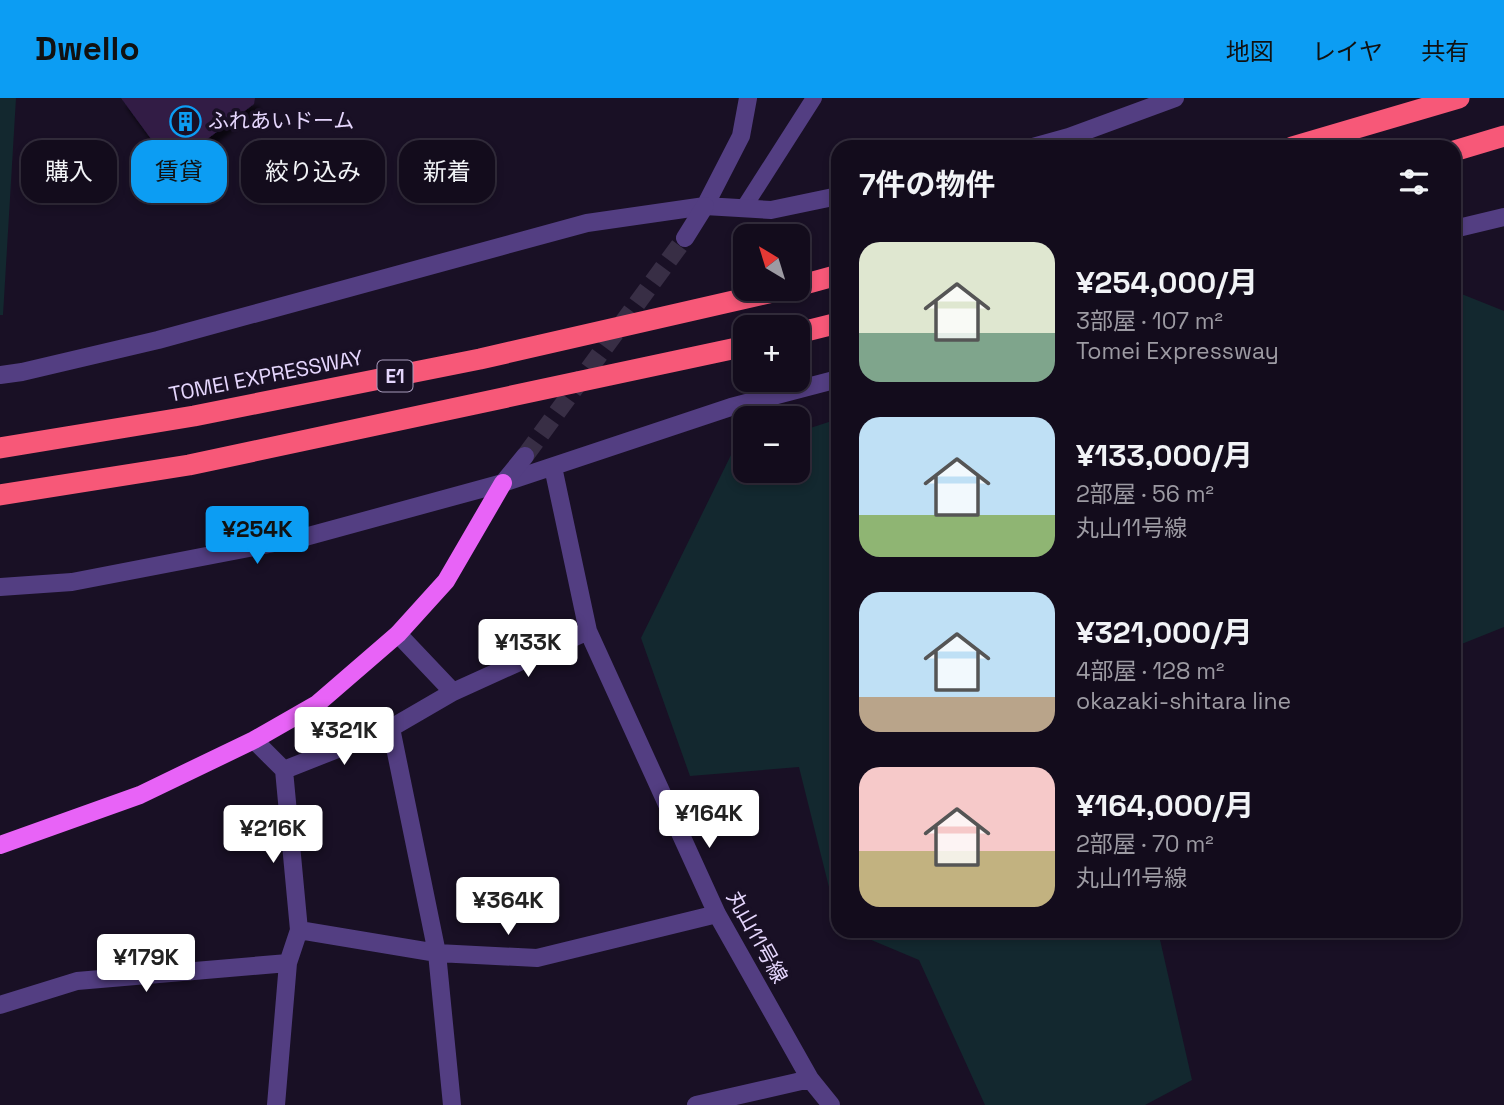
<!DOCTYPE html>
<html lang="ja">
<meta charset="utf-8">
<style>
:root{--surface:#130c1c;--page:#201a29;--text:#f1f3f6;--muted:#9d9ba3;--line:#322c3b;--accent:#0c9df3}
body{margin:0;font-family:"Space Grotesk","Noto Sans JP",sans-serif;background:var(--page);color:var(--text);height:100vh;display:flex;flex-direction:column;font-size:26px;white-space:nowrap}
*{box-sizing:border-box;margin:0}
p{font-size:23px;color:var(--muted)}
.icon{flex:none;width:38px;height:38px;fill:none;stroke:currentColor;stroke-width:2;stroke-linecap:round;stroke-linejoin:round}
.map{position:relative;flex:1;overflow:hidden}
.side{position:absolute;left:831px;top:42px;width:630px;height:798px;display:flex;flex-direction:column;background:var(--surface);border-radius:21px;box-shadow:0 4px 10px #0003,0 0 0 2px var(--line)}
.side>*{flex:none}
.guide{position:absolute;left:21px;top:42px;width:665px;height:63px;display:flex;gap:14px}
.needle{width:46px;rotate:322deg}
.fabs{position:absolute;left:733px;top:126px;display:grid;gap:14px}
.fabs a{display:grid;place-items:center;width:77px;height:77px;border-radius:14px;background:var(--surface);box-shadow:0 4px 10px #0003,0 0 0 2px var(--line);font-size:35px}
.price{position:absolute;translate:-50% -60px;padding:0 16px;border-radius:7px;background:#fff;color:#222;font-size:23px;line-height:46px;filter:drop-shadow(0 2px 4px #0008)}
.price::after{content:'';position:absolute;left:50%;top:42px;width:21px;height:16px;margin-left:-10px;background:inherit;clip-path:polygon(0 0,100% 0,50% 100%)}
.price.on{background:var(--accent);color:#111}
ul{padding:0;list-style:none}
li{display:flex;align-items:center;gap:21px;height:175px;padding:0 28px}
li span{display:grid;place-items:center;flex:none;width:196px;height:140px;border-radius:21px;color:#555}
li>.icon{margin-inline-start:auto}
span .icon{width:84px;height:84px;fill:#fffc;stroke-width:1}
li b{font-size:30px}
h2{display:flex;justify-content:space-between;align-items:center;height:84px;padding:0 28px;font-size:30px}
.chip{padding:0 24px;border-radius:21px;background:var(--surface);box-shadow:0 4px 10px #0003,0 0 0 2px var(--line);font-size:24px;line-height:63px}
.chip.on{background:var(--accent);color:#111}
header{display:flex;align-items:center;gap:42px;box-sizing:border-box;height:98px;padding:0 35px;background:var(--accent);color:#111}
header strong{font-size:33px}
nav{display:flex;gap:38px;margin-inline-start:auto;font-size:24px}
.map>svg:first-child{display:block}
.green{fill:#13282f}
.building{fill:#301d45;filter:url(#shadow)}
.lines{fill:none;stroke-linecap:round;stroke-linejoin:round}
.minor-tunnel{stroke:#382e45;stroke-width:18;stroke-dasharray:18 9;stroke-linecap:butt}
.service{stroke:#533e82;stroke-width:16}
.minor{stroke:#533e82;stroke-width:18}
.tertiary{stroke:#533e82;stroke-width:18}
.primary{stroke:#e863f7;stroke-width:18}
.motorway{stroke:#f75878;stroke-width:21}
.labels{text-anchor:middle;stroke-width:7;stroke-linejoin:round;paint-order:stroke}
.shield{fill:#191025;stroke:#a89bbc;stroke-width:2}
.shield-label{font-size:19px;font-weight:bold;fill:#e5d6fd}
.poi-label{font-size:21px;fill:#e5d6fd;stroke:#191025;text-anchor:start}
.street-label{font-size:21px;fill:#e5d6fd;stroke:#191025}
</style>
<header>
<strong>Dwello</strong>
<nav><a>地図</a><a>レイヤ</a><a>共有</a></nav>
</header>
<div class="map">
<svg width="1504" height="1007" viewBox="0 0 1504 1007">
<defs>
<filter id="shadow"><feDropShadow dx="4.5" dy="8" stdDeviation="2" flood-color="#0009"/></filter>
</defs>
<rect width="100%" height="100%" fill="#191025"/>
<!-- green -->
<path class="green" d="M 0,0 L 16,0 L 3,217 L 0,217 Z
M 1454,193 L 1504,213 L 1504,529 L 1454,549 Z
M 838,321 L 838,825 L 799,669 L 690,678 L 641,540 L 731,357 L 745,352 L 746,373 L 798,373 L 798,334 Z
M 850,833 L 1158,833 L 1192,982 L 1145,1007 L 985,1007 L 919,862 Z"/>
<!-- building -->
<path class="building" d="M 121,0 L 255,0 L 254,6 L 202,45 L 151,41 Z"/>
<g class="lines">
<!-- minor-tunnel -->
<path class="minor-tunnel" d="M 525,358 L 685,140"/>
<!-- service -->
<path class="service" d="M 743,111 L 814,0"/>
<!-- minor -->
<path class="minor" d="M 1033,49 L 1069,39 L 1175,0
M 705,108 L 741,38 L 748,0
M 1454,131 L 1504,119
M 0,277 L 22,274 L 158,242 L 587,125 L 705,108 L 771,112 L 838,98
M 553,369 L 588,533 L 717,816 L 810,981 L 831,1007
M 0,489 L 72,484 L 305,439 L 503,385 L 731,309 L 838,281
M 398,536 L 453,594
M 391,630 L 437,855 L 452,1007
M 254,642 L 284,672 L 299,832 L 288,865 L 276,1007
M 284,672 L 391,630 L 453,594 L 588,533
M 299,832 L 437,855 L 537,860 L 717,816
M 0,907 L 77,883 L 288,865
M 696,1007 L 810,981"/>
<!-- tertiary -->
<path class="tertiary" d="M 685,140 L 705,108
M 503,385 L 525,358"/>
<!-- primary -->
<path class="primary" d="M 0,747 L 140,697 L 254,642 L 317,606 L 398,536 L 446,483 L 503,385"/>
<!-- motorway -->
<path class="motorway" d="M 1292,49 L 1459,0
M 1454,53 L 1504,38
M 798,188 L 838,177
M 798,235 L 838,225
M 0,350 L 194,318 L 480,261 L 786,191
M 0,397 L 189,367 L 746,248"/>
</g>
<!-- icons -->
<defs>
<symbol id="building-ring" viewBox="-11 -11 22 22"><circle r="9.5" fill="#191025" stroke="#0c9df3" stroke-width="1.5"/><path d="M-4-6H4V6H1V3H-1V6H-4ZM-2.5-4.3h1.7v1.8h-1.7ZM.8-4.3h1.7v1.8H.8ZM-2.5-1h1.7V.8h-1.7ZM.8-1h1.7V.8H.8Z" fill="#0c9df3"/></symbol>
</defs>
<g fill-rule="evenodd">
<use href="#building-ring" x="168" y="6" width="35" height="35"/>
</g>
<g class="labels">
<!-- shield labels -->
<rect class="shield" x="377.5" y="262.5" width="35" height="31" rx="5"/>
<g class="shield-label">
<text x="395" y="285">E1</text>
</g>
<!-- poi labels -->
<g class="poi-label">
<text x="208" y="30">ふれあいドーム</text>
</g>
<!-- street labels -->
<g class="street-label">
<text transform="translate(266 278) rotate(-11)" y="7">TOMEI EXPRESSWAY</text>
<text transform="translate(757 839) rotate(61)" y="7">丸山11号線</text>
</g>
</g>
</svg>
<div class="fabs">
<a><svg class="needle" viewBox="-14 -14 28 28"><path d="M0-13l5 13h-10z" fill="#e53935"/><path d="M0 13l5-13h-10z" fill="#9d9ba3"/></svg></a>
<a>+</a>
<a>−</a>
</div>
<b class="price on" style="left:257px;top:468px">¥254K</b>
<b class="price" style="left:528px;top:581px">¥133K</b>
<b class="price" style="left:344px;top:669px">¥321K</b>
<b class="price" style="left:709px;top:752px">¥164K</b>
<b class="price" style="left:273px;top:767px">¥216K</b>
<b class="price" style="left:508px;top:839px">¥364K</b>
<b class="price" style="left:146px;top:896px">¥179K</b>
<div class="guide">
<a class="chip">購入</a>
<a class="chip on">賃貸</a>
<a class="chip">絞り込み</a>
<a class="chip">新着</a>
</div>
<section class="side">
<h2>7件の物件<svg class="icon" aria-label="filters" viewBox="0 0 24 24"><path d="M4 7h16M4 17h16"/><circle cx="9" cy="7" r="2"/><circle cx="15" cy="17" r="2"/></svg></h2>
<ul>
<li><span style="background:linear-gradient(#dfe7d0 65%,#7fa58c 0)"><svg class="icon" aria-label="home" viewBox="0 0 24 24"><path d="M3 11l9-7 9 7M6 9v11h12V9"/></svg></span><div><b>¥254,000/月</b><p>3部屋 · 107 m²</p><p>Tomei Expressway</p></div></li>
<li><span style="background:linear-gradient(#bfe0f5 70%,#8fb573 0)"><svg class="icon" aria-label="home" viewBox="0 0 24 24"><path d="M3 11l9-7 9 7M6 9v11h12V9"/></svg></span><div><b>¥133,000/月</b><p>2部屋 · 56 m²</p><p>丸山11号線</p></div></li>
<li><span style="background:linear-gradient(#bfe0f5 75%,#b9a48a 0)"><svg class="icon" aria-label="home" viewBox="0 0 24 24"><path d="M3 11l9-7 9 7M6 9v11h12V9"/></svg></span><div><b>¥321,000/月</b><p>4部屋 · 128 m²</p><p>okazaki-shitara line</p></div></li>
<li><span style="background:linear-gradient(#f6c9c9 60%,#c2b280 0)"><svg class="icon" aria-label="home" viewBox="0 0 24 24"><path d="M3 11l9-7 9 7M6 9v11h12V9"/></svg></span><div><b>¥164,000/月</b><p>2部屋 · 70 m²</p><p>丸山11号線</p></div></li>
</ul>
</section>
</div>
